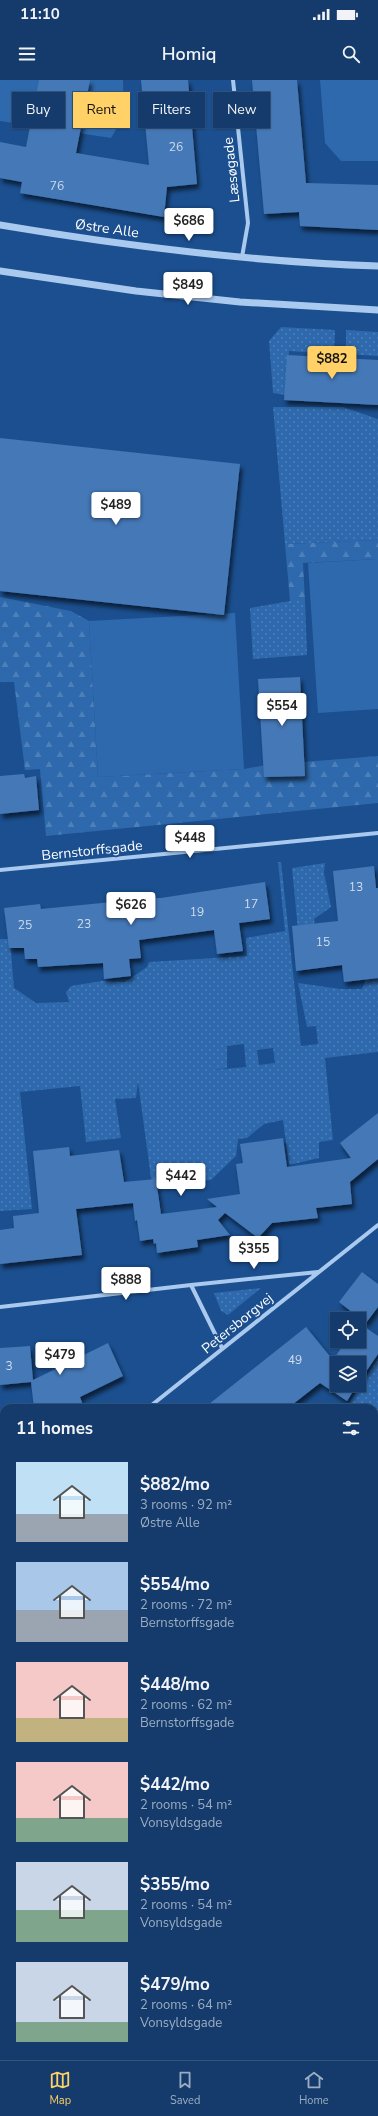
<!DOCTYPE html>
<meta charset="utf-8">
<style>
:root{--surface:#143b6b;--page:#214673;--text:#f1f3f6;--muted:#9dadc1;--line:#33557e;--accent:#ffd166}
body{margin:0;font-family:"Nunito Sans",sans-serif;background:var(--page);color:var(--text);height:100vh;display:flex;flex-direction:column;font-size:15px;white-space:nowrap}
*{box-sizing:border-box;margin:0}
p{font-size:13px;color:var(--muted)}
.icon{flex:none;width:22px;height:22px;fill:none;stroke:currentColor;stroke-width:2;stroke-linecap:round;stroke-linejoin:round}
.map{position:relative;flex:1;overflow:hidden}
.side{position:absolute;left:0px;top:1324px;width:378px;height:656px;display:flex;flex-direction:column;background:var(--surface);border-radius:12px 12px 0 0;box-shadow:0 1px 3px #0004,0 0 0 1px var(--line)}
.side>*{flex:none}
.banner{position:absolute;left:12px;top:12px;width:354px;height:36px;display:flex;gap:8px}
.fabs{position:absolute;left:330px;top:1232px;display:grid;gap:8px}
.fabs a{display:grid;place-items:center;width:36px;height:36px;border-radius:0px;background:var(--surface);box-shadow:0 1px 3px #0004,0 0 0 1px var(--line);font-size:20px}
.price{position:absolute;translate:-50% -34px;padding:0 9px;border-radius:4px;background:#fff;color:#222;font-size:13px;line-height:26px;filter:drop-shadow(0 1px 2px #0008)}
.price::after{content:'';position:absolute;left:50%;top:24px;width:12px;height:9px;margin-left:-6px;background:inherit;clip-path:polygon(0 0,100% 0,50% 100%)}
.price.on{background:var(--accent);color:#111}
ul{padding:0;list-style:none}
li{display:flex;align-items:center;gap:12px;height:100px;padding:0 16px}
li span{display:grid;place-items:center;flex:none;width:112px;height:80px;border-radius:0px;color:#555}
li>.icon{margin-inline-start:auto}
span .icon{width:48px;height:48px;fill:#fffc;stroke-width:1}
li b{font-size:17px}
h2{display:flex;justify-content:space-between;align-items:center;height:48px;padding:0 16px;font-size:17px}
.pill{padding:0 14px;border-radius:0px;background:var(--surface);box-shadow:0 1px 3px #0004,0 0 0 1px var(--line);font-size:14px;line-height:36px}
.pill.on{background:var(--accent);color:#111}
.status{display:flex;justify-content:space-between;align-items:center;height:28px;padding:0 20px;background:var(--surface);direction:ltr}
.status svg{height:11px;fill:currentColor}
header{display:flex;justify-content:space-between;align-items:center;height:52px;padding:0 16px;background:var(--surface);font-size:18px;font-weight:600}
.dock{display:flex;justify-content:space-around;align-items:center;height:56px;border-top:1px solid var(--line);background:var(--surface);font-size:11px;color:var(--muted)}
.dock a{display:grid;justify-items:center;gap:2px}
.dock .on{color:var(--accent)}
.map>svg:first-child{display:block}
.grass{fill:url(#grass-dots);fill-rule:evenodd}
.forest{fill:url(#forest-firs)}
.park{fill:#2e69ad}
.building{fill:#4478b7;filter:url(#shadow)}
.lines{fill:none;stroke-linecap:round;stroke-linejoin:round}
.minor{stroke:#a9c9ee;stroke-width:4}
.tertiary{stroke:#a9c9ee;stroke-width:7}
.labels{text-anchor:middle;stroke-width:4;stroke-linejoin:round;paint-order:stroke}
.number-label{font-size:12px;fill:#d0dded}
.street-label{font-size:14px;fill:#fff;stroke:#1b4f8f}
</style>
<div class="status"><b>11:10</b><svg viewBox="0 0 49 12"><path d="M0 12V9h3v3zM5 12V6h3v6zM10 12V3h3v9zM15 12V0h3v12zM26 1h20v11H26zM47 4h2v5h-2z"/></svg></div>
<header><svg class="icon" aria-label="menu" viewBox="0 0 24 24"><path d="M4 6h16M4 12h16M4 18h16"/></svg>Homiq<svg class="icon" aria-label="search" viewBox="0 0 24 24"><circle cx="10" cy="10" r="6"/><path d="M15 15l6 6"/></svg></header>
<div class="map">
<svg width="378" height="1980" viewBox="0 0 378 1980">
<defs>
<pattern id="grass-dots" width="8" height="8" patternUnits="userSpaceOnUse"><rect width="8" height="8" fill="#2e69ad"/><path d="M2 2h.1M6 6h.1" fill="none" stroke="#4d80b9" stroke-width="1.8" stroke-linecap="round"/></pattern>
<pattern id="forest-firs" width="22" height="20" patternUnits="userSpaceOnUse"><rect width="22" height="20" fill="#2e69ad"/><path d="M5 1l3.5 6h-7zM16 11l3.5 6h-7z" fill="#4d80b9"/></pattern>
<filter id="shadow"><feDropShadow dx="2.5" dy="4.5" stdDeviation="2" flood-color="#0009"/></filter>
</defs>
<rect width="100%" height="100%" fill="#1b4f8f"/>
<!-- grass -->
<path class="grass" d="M 281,247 L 335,250 L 334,274 L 289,271 L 286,315 L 273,313 L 269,261 Z
M 346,250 L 378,252 L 378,276 L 346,274 Z
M 273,327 L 343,327 L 378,339 L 378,460 L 285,464 Z
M 290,521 L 305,521 L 307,575 L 253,579 L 250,528 Z
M 278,782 L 281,782 L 301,966 L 318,964 L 316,946 L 307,947 L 298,903 L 341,909 L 362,909 L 378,868 L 378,972 L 325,978 L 333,1060 L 319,1062 L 319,1078 L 289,1085 L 283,1040 L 264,1044 L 247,1058 L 238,1059 L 236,1076 L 211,1100 L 152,1105 L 138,1002 L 136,1018 L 115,1019 L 121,1058 L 86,1062 L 80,1006 L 20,1012 L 32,1129 L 0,1131 L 0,859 L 10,859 L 14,908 L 36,923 L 69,922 L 66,912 L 71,906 L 102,901 L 125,902 L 147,887 L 149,882 L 247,876 L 246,858 L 285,851 ZM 244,964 L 246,987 L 213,990 L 227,988 L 227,966 ZM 273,968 L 275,983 L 259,985 L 257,970 Z
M 325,783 L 324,793 L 331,827 L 314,839 L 315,848 L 298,850 L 292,788 Z
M 261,1208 L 228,1235 L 221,1231 L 214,1213 Z
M 378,1278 L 378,1367 L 374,1371 L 374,1328 L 346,1328 Z"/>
<!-- forest -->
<path class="forest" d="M 378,460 L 378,479 L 303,483 L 305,521 L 290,521 L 285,464 Z
M 0,517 L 71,531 L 89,541 L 98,697 L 244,689 L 266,685 L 378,676 L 378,723 L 46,756 L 40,689 L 25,690 L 14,602 L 0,602 Z"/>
<!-- park -->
<path class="park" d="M 0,0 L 123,0 L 124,36 L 111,58 L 0,41 Z
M 320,0 L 378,0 L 378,81 L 341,81 L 325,63 Z
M 378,479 L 378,629 L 318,633 L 308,483 Z
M 235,533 L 244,689 L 98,697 L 89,541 Z"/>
<!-- building -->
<path class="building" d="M 39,0 L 90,0 L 76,73 L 149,85 L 141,0 L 188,0 L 197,104 L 167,107 L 164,137 L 20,113 L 22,102 L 0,98 L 0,62 L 26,67 Z
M 252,0 L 297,0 L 306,103 L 378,105 L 378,150 L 300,146 L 299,132 L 264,134 Z
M 287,275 L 378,280 L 378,325 L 284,320 Z
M 0,358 L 240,384 L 224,535 L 0,511 Z
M 300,597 L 305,696 L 264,697 L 258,599 Z
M 24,694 L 25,698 L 36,696 L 39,730 L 0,734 L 0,696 Z
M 374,786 L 376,808 L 378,808 L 378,898 L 344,902 L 342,885 L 296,891 L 292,846 L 338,841 L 333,791 Z
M 265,802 L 270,839 L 239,843 L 243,871 L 217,874 L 214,850 L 139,860 L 141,878 L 129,879 L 131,896 L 104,899 L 103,883 L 38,887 L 37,879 L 25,879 L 24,868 L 9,868 L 4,828 L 40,824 L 41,829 L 122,821 L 125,817 L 136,815 L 138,818 L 161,818 Z
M 378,1033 L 378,1079 L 350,1102 L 352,1124 L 316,1128 L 318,1138 L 272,1143 L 258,1158 L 225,1133 L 218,1140 L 230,1155 L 197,1160 L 198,1167 L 157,1173 L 156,1163 L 154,1164 L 153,1159 L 140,1161 L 137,1140 L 135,1141 L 133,1123 L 76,1129 L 82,1175 L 0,1184 L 0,1150 L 14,1148 L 13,1136 L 39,1133 L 33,1071 L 69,1067 L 70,1076 L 119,1070 L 124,1102 L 156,1099 L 161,1134 L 217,1127 L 207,1119 L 240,1114 L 236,1084 L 243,1083 L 240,1064 L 283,1058 L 287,1087 L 351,1078 L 340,1063 Z
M 362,1192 L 378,1204 L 378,1227 L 366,1243 L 339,1222 Z
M 359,1243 L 378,1256 L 378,1274 L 359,1302 L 359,1283 L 337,1283 L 337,1305 L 357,1305 L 347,1321 L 320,1303 L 288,1328 L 204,1328 L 306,1247 L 333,1280 L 346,1261 L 359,1261 Z
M 108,1263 L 123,1296 L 80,1317 L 84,1328 L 34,1328 L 31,1302 L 0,1305 L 0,1268 L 30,1266 L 33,1300 Z"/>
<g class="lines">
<!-- minor -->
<path class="minor" d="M 233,0 L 248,143 L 242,177
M 0,790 L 378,753
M 191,1205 L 318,1192
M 0,1227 L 191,1205 L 222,1268
M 148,1328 L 378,1145
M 0,1446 L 4,1443
M 374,1485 L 378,1488
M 0,1680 L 4,1682
M 374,1919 L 378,1921"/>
<!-- tertiary -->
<path class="tertiary" d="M 0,145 C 125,166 251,182 378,186
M 0,191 L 136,211 L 240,222 L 378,230"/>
</g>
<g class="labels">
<!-- number labels -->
<g class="number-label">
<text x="176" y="71">26</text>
<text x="57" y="110">76</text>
<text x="356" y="811">13</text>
<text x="251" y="828">17</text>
<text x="197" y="836">19</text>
<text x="84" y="848">23</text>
<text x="25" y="849">25</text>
<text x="323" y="866">15</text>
<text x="295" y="1284">49</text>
<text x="9" y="1290">3</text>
</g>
<!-- street labels -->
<g class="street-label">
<text transform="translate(231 90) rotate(-96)" y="5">Læsøgade</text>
<text transform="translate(107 148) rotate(8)" y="5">Østre Alle</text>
<text transform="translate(92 770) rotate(-6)" y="5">Bernstorffsgade</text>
<text transform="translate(237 1243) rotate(-39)" y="5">Petersborgvej</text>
</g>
</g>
</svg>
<div class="fabs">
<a><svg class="icon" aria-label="locate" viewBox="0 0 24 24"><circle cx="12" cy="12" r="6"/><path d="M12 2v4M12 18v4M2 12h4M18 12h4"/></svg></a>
<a><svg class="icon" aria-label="layers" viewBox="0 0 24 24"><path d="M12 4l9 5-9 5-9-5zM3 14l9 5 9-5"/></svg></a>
</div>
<b class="price" style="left:189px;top:162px">$686</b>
<b class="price" style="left:188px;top:226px">$849</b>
<b class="price on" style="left:332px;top:300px">$882</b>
<b class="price" style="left:116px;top:446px">$489</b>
<b class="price" style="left:282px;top:647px">$554</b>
<b class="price" style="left:190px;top:779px">$448</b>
<b class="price" style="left:131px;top:846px">$626</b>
<b class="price" style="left:181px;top:1117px">$442</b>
<b class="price" style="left:254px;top:1190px">$355</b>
<b class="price" style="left:126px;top:1221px">$888</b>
<b class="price" style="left:60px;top:1296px">$479</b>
<div class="banner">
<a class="pill">Buy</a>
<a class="pill on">Rent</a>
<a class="pill">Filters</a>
<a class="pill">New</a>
</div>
<section class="side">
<h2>11 homes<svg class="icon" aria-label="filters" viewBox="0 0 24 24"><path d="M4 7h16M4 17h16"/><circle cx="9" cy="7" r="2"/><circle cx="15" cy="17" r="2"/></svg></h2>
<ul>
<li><span style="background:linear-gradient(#bfe0f5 65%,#9aa5b1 0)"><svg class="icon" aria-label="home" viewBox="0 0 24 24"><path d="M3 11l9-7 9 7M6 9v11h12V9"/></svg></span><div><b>$882/mo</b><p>3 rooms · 92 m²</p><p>Østre Alle</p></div></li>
<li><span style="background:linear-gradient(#a9c7e8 60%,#9aa5b1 0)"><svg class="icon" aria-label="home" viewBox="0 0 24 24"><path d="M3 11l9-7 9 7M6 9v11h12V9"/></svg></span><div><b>$554/mo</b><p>2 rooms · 72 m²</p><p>Bernstorffsgade</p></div></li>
<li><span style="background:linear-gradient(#f6c9c9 70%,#c2b280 0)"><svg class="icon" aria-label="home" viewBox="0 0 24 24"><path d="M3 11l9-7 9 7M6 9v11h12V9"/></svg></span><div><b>$448/mo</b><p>2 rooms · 62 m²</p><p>Bernstorffsgade</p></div></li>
<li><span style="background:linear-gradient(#f6c9c9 70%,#7fa58c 0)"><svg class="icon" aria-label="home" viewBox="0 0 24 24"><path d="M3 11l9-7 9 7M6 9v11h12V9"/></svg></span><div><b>$442/mo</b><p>2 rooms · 54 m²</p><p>Vonsyldsgade</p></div></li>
<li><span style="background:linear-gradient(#c9d6e8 60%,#7fa58c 0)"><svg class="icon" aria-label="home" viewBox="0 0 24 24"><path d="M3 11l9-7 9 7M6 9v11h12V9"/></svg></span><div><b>$355/mo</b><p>2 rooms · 54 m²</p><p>Vonsyldsgade</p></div></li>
<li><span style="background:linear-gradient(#c9d6e8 75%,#7fa58c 0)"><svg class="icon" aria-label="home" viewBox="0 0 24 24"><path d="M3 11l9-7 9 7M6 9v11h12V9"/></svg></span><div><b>$479/mo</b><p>2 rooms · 64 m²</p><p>Vonsyldsgade</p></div></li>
</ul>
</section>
</div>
<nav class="dock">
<a class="on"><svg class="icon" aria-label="map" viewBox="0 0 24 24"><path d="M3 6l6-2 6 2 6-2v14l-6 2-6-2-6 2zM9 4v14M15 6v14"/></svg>Map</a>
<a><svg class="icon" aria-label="saved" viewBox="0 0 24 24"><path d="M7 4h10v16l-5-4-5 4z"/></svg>Saved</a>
<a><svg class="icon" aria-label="home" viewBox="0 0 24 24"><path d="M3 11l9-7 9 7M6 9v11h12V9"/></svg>Home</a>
</nav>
